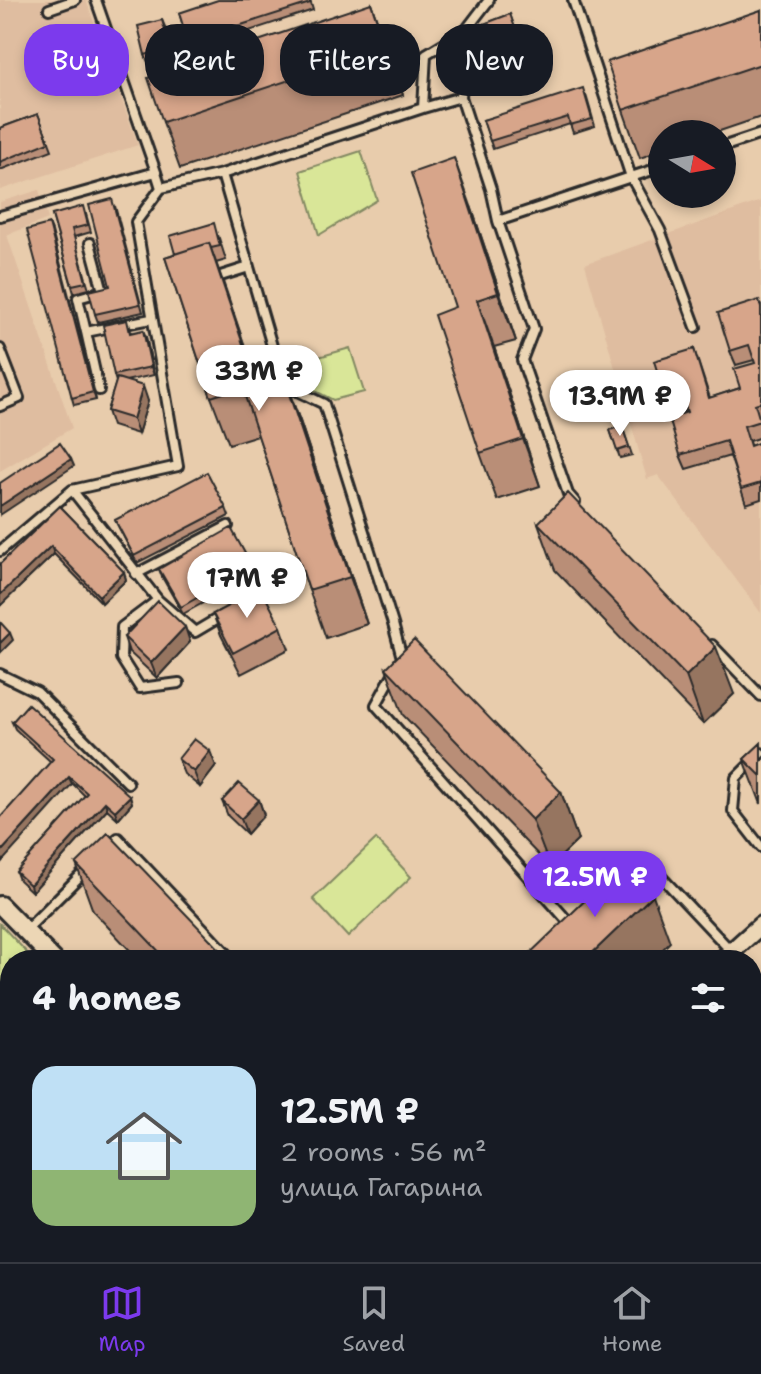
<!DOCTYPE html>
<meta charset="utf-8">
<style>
:root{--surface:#171b24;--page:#20242c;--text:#f1f3f6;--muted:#9ea1a6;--line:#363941;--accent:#7c3aed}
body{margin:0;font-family:"Shantell Sans",sans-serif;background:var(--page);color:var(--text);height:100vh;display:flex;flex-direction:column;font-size:30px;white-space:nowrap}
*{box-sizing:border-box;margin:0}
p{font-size:26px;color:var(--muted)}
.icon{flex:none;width:44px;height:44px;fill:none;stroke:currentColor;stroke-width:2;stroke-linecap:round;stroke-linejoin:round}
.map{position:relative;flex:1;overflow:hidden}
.sheet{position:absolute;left:0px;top:950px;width:762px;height:312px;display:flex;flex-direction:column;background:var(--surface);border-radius:32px 32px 0 0;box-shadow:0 4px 12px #0003}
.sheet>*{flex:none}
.top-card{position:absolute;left:24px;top:24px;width:714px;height:72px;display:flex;gap:16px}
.needle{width:52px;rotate:101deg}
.buttons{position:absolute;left:648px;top:120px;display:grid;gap:16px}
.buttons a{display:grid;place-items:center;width:88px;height:88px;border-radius:50%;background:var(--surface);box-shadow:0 4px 12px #0003;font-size:40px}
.price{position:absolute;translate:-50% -68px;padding:0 18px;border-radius:28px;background:#fff;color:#222;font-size:26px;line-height:52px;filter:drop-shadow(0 2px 4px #0008)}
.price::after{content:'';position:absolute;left:50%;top:48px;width:24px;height:18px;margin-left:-12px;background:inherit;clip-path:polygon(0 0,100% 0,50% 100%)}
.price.selected{background:var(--accent);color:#fff}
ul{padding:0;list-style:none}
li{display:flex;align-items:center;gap:24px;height:200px;padding:0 32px}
li span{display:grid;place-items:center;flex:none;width:224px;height:160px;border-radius:24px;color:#555}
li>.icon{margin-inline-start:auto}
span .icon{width:96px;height:96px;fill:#fffc;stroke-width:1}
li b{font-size:34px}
h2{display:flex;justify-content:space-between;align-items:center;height:96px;padding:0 32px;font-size:34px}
.tag{padding:0 28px;border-radius:32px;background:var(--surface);box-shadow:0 4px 12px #0003;font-size:28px;line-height:72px}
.tag.selected{background:var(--accent);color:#fff}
.tab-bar{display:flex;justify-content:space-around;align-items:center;height:112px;border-top:2px solid var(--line);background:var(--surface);font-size:22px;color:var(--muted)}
.tab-bar a{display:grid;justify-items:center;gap:4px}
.tab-bar .selected{color:var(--accent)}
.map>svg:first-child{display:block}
.built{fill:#dfbda0}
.green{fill:#d9e698;stroke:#828862;stroke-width:2}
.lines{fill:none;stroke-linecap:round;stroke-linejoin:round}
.service-casing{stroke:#2b2b2b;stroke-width:14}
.minor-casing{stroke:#2b2b2b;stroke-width:22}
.service{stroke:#ecd6b5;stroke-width:8}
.minor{stroke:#ecd6b5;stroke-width:16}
.wall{fill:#b98e77;stroke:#2b2b2b;stroke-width:2}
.shaded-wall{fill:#967461;stroke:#2b2b2b;stroke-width:2}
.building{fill:#d7a58a;stroke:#2b2b2b;stroke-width:2}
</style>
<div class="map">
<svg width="761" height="1262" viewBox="0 0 761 1262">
<rect width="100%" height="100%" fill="#e8ccac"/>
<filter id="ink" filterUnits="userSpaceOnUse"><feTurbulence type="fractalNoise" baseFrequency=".0125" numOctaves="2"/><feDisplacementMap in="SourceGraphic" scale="16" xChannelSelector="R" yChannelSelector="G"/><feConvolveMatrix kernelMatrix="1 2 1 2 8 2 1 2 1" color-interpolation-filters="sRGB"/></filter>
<g filter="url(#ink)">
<!-- built -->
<path class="built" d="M 0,0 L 86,0 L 138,145 L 0,190 Z
M 39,190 L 48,219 L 7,235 L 72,428 L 0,471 L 0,202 Z
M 761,201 L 761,613 L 658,475 L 647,479 L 585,264 Z"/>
<!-- green -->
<path class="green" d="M 361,151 L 377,200 L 319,235 L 300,171 Z
M 350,348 L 364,392 L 333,400 L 290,378 L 287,366 Z
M 376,839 L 411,877 L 348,937 L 313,899 Z
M 0,924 L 34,960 L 10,960 L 10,996 L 0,985 Z"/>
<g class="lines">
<defs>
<path id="service" d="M 489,0 L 466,30 L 426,54 L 423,108 L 461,97 L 491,189 L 498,221
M 573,0 L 631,177 L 662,167
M 49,9 L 75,0
M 461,97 L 466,30
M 423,108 L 222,174 L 283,384 L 324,404 L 393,624 L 402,658 L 376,705 L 573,927
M 722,147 L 761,134
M 161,188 L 222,174
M 0,216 L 156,172 L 96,0
M 211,279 L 249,267
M 86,332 L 78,298 L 103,291 L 90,243
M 0,349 L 19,398 L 0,406
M 99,390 L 86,332 L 151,319
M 72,490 L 158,600 L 195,632 L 222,616
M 575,502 L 568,494 L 522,360 L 534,329 L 498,221 L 631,177 L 660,230 L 696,327
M 0,551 L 72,490 L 178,466 L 136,222 L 161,188 L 156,172
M 136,574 L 228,526
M 158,600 L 122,627 L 121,658 L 140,688 L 179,683
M 712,645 L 761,696
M 0,674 L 37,692 L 128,783
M 761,753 L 736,778 L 733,811 L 761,847
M 109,847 L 118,838 L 233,960
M 631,884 L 653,868 L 731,951
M 25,931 L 86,870
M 0,1228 L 10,1218
M 86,1252 L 95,1262"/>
<path id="minor" d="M 0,905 L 54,960
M 722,960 L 761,925
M 0,1001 L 10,1011
M 242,1252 L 251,1262
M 334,1252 L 344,1262
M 406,1262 L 417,1252"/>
</defs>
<!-- service casing -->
<use href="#service" class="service-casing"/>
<!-- minor casing -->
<use href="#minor" class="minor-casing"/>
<!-- service -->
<use href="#service" class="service"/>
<!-- minor -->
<use href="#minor" class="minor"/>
</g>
<!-- wall -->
<path class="wall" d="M 310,0 L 313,10 L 191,50 L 179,13 Z
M 371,3 L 403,95 L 180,169 L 163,122 Z
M 761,10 L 761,117 L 711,134 L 662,134 L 662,150 L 640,158 L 623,110 Z
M 510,14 L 521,47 L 491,57 L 481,25 Z
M 168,34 L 176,63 L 151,70 L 145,55 Z
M 586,95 L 595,126 L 573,133 L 570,124 L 493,149 L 483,120 Z
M 38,114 L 52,150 L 0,170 L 0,128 Z
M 115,206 L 143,312 L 98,322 L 95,314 L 110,286 Z
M 471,206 L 516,341 L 494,347 L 540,486 L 497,500 L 480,453 Z
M 86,214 L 91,232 L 74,237 L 89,289 L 74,293 L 52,215 Z
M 49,224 L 96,400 L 74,405 L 72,398 Z
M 219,238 L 226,260 L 216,263 L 257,382 L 282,373 L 300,421 L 367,624 L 326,638 L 309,590 L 258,435 L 229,444 L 211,397 L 165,257 Z
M 761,306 L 761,437 L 749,441 L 750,446 L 761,442 L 761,499 L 746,504 L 730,456 L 686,469 L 680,455 L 687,412 L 687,410 L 671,414 L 666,400 L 694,349 L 710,398 L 740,388 L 755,363 L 754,360 L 736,365 L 730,351 Z
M 130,327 L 131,332 L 146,337 L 154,375 L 125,381 L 148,401 L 138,434 L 112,426 L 107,411 L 116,382 L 114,375 Z
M 622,426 L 632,455 L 620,458 L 610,430 Z
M 60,506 L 124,572 L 126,580 L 102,603 L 54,554 L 0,606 L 0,564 Z
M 226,508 L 229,516 L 137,563 L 115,520 Z
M 538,523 L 734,694 L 703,724 L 555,570 Z
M 252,566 L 255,574 L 183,614 L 162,577 L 159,569 Z
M 213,614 L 281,627 L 289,649 L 241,674 L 221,635 Z
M 185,627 L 190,642 L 157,678 L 129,652 L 124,637 Z
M 386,668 L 561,792 L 578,840 L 550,867 L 403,715 Z
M 12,722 L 130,796 L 132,803 L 118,819 L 107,809 L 32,892 L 19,880 L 16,872 L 85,796 L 51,762 L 15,729 Z
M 761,743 L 761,804 L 744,759 Z
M 178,759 L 216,766 L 200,787 L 184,774 Z
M 259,800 L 264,815 L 247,834 L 228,816 L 222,801 Z
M 76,864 L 230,960 L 139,960 L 93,911 Z
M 122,1252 L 198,1252 L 207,1262 L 132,1262 Z
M 695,1252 L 737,1252 L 739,1260 L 737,1262 L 704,1262 Z"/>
<!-- shaded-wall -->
<path class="shaded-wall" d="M 371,3 L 388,51 L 403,95 L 386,48 Z
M 162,20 L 168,34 L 176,63 L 170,48 Z
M 454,158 L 471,206 L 516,341 L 498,293 Z
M 49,224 L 52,231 L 96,400 L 93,392 Z
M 209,243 L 226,290 L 273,430 L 256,383 Z
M 477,300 L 494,347 L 540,486 L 523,439 Z
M 143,330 L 146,337 L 154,375 L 151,367 Z
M 282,373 L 300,421 L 367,624 L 350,577 Z
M 143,386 L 148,401 L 138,434 L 133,419 Z
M 71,459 L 74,466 L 0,515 L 0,506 Z
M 51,546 L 54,554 L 0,606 L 0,595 Z
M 124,572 L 126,580 L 102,603 L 99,596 Z
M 185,627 L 190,642 L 157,678 L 151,663 Z
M 10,633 L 13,640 L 0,653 L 0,643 Z
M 716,647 L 734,694 L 703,724 L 686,676 Z
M 210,751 L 216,766 L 200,787 L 194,772 Z
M 69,777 L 72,784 L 0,864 L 0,853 Z
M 561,792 L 578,840 L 550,867 L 532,820 Z
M 130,796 L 132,803 L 118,819 L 115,811 Z
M 259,800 L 264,815 L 247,834 L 241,819 Z
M 105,802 L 107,809 L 32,892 L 30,885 Z
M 653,895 L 670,942 L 652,960 L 585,960 Z
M 752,1084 L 757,1098 L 752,1103 Z
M 8,1123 L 10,1128 L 10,1171 L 0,1181 L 0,1130 Z
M 761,1188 L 761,1208 L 752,1216 L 752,1197 Z
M 726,1252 L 737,1252 L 739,1260 L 737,1262 L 716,1262 Z"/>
<!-- building -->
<path class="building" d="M 218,0 L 309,0 L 310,3 L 188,42 L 179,13 Z
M 371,3 L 386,48 L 163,122 L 148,78 Z
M 761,10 L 761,64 L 623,110 L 607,62 Z
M 510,14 L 519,39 L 489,49 L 481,25 Z
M 162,20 L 170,48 L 145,55 L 138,26 Z
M 583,88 L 592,119 L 570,125 L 568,117 L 490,141 L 483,120 Z
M 38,114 L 49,142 L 0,162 L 0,128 Z
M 454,158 L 498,293 L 477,300 L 523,439 L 480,453 L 434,315 L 455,307 L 411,173 Z
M 112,199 L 140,304 L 95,314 L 89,291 L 110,286 L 89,205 Z
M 83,206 L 88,225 L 72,229 L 86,282 L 72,285 L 52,215 Z
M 214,223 L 220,246 L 211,248 L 209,243 L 175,254 L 170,236 Z
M 49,224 L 93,392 L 72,398 L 27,230 Z
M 209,243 L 256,383 L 282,373 L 350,577 L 309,590 L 242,387 L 211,397 L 165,257 Z
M 759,300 L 761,307 L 761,402 L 755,404 L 760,421 L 744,426 L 750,446 L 761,442 L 761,483 L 741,489 L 726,441 L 680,455 L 669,418 L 687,412 L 682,395 L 666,400 L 654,361 L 694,349 L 709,398 L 740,388 L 734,369 L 755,363 L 749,345 L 730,351 L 718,313 Z
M 127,320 L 130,333 L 143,330 L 151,367 L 114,375 L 103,325 Z
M 117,378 L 143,386 L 133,419 L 107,411 Z
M 622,426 L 629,447 L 617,451 L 610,430 Z
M 60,443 L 71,459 L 0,506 L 0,483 Z
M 207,472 L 226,508 L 134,556 L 115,520 Z
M 568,493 L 716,647 L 686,676 L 538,523 Z
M 60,506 L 124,572 L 99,596 L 51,546 L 0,595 L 0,564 Z
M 231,528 L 252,566 L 181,607 L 159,569 Z
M 261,588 L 281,627 L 233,653 L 213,614 Z
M 158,601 L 185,627 L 151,663 L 124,637 Z
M 0,622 L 10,633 L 0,643 Z
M 414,640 L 561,792 L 532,820 L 386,668 Z
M 28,704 L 130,796 L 115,811 L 105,802 L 30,885 L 16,872 L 87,793 L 69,777 L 0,853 L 0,818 L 53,759 L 12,722 Z
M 194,739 L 210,751 L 194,772 L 178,759 Z
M 761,743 L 761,776 L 744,759 Z
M 239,783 L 259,800 L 241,819 L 222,801 Z
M 108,833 L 230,960 L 167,960 L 76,864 Z
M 623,864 L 653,895 L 585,960 L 523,960 Z
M 10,1074 L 10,1128 L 8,1123 L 0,1114 L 0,1084 Z
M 0,1114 L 8,1123 L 0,1130 Z
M 752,1172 L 761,1182 L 761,1188 L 752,1197 Z
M 144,1252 L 198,1252 L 207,1262 L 154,1262 Z
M 650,1252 L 655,1252 L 665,1262 L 640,1262 Z
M 703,1252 L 726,1252 L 716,1262 L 713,1262 Z"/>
</g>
</svg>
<div class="buttons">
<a><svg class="needle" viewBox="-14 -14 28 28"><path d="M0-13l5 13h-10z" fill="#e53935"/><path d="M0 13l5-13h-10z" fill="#9ea1a6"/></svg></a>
</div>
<b class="price" style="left:259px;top:413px">33M ₽</b>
<b class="price" style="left:620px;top:438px">13.9M ₽</b>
<b class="price" style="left:247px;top:620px">17M ₽</b>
<b class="price selected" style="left:595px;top:919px">12.5M ₽</b>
<div class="top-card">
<a class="tag selected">Buy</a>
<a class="tag">Rent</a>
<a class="tag">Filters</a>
<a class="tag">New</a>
</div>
<section class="sheet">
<h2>4 homes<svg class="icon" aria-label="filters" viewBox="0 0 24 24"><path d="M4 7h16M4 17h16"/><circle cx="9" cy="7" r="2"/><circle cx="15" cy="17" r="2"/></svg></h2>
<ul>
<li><span style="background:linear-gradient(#bfe0f5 65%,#8fb573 0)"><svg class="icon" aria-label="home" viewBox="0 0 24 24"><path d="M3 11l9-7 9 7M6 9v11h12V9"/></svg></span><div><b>12.5M ₽</b><p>2 rooms · 56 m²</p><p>улица Гагарина</p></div></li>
</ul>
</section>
</div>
<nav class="tab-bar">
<a class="selected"><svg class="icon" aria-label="map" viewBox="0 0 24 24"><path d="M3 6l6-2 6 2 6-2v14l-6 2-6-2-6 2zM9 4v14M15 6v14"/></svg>Map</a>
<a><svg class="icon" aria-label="saved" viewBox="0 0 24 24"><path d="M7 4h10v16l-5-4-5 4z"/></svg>Saved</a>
<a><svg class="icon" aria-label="home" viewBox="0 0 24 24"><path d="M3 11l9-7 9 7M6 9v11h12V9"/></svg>Home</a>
</nav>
